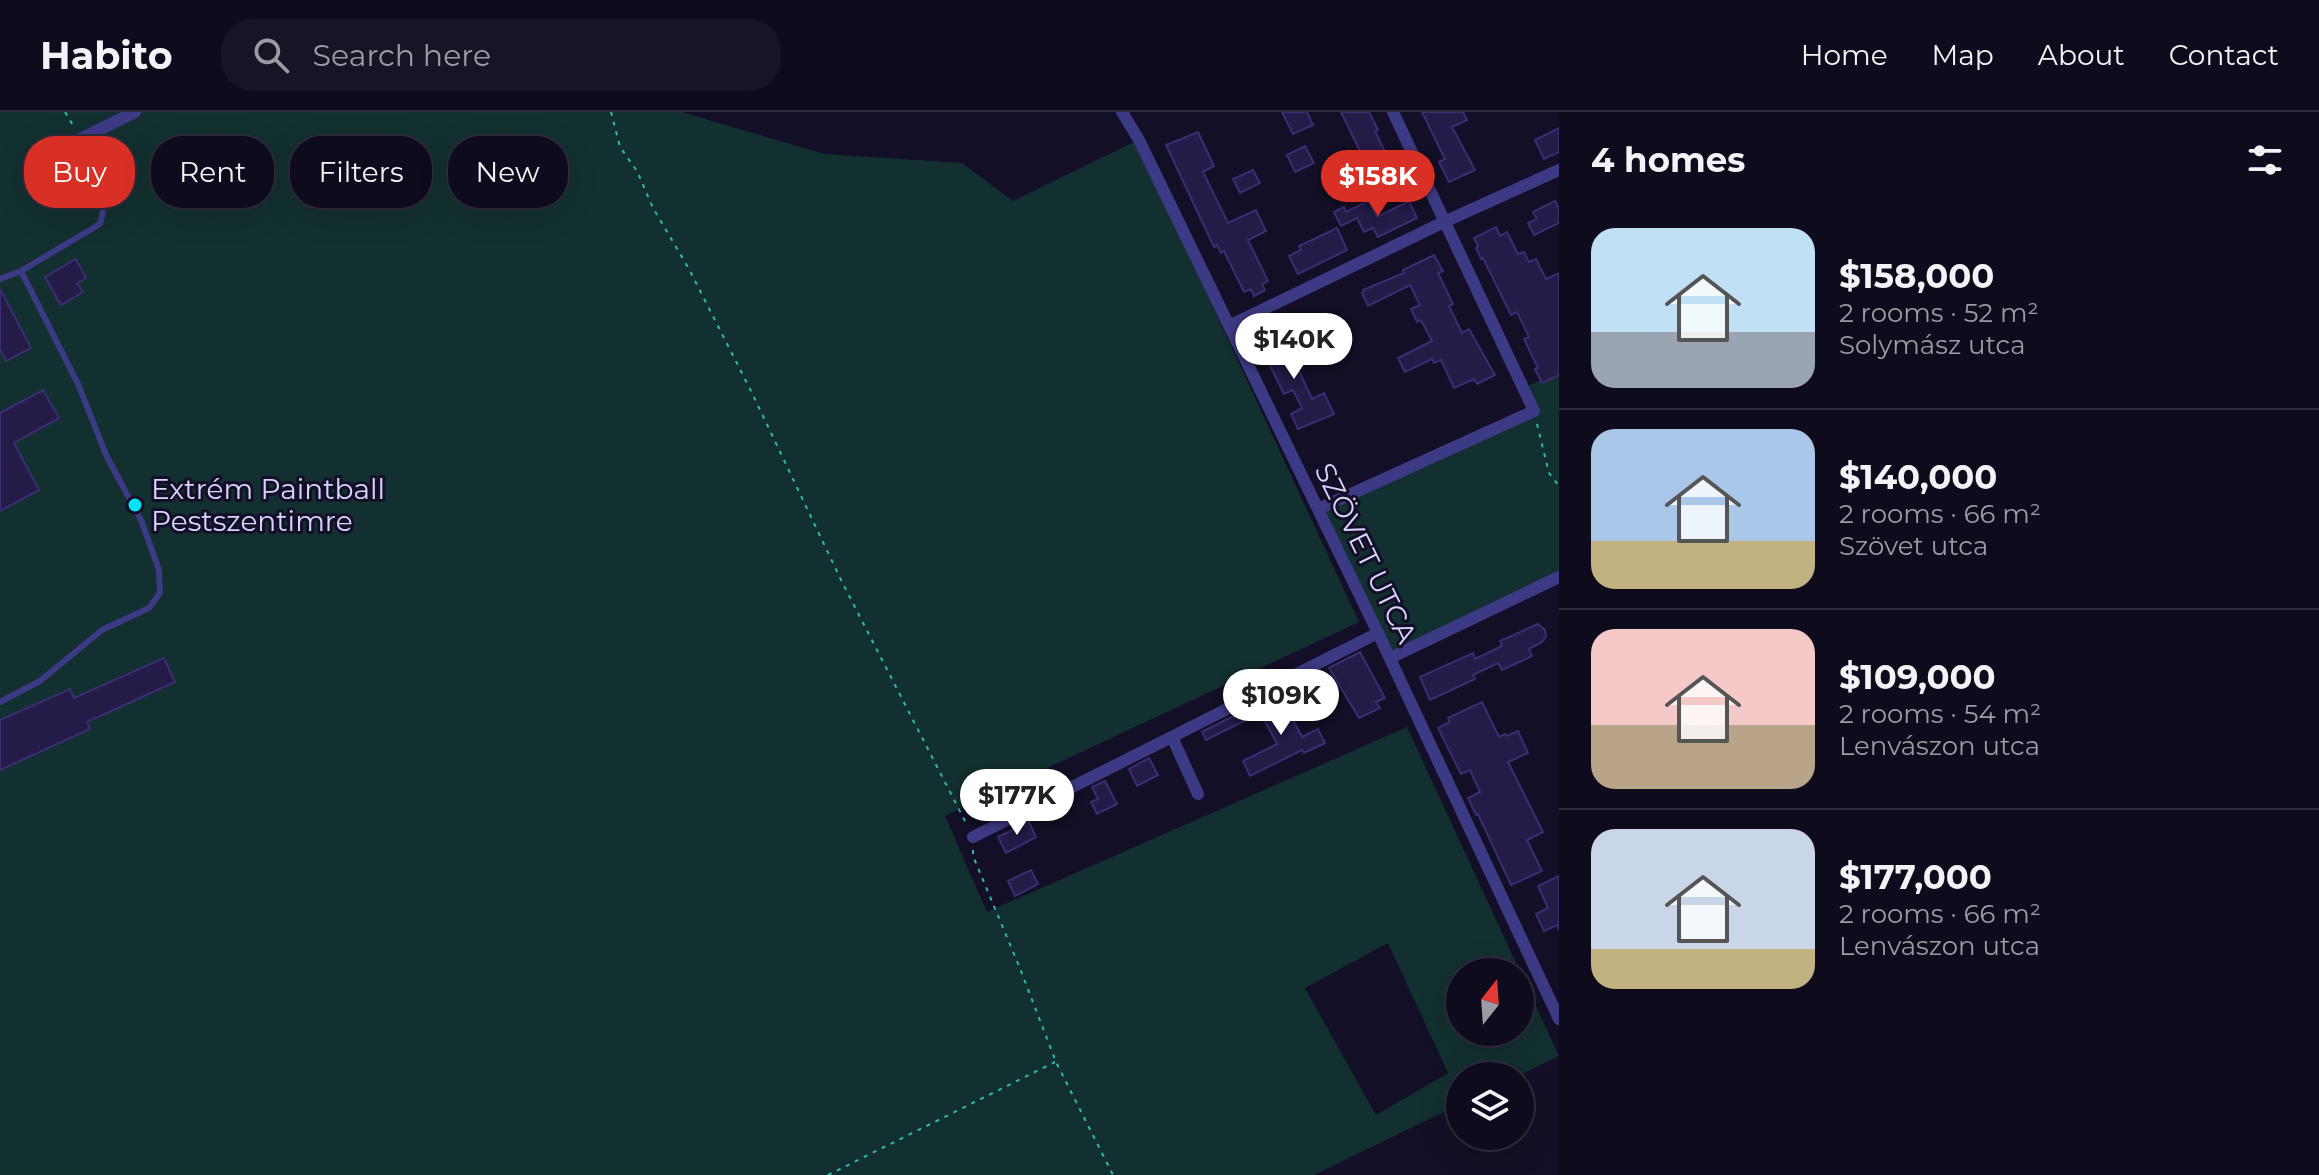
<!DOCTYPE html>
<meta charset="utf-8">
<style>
:root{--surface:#0e0b1c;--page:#171425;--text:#f1f3f6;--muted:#9b9ba3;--line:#2e2b3b;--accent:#d93025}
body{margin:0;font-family:Montserrat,sans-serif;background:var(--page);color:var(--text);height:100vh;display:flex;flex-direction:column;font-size:30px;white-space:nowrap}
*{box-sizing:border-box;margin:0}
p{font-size:26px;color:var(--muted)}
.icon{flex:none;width:44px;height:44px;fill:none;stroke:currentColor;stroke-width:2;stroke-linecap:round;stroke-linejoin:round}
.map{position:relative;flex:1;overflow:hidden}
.sheet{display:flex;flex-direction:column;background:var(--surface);width:760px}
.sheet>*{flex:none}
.guide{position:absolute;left:24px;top:24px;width:760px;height:72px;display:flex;gap:16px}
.needle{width:52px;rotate:17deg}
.buttons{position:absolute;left:1446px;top:846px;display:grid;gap:16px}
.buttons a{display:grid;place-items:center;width:88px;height:88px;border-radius:50%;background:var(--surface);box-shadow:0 8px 32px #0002,0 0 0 2px var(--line);font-size:40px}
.price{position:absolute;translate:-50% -68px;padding:0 18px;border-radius:28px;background:#fff;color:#222;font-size:26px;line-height:52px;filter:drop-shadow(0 2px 4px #0008)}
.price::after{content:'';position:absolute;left:50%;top:48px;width:24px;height:18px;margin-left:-12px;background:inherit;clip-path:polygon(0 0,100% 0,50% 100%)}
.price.current{background:var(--accent);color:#fff}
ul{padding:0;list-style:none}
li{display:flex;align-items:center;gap:24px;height:200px;padding:0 32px}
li+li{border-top:2px solid var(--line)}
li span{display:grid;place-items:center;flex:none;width:224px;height:160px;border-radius:24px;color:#555}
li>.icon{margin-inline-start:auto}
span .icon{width:96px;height:96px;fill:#fffc;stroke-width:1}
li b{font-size:34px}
h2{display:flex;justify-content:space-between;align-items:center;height:96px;padding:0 32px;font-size:34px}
.pill{padding:0 28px;border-radius:32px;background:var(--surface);box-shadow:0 8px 32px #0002,0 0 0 2px var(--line);font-size:28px;line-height:72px}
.pill.current{background:var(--accent);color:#fff}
header{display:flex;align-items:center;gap:48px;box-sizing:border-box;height:112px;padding:0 40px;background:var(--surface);border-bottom:2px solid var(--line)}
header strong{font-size:38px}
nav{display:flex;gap:44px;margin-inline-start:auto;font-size:28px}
.search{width:560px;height:72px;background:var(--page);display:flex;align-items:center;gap:20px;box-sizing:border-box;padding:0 28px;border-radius:32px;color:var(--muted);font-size:30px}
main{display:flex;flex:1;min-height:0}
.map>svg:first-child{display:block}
.green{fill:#12302f;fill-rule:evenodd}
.building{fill:#241b47;stroke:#3b2d73;stroke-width:2}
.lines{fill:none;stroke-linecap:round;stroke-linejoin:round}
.path{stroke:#2fb8b0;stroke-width:2;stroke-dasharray:4 6;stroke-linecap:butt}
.lane{stroke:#3d3a85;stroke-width:6}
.street{stroke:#3d3a85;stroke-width:12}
.poi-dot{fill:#00e5ff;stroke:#130f26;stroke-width:3}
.labels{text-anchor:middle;stroke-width:6;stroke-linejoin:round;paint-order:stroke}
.poi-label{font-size:28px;fill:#d9d4ff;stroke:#130f26;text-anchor:start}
.street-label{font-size:28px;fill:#d9d4ff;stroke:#130f26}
</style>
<header>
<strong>Habito</strong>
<div class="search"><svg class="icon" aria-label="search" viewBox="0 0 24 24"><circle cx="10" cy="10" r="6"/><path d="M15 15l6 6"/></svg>Search here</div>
<nav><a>Home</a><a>Map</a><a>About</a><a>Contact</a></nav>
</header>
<main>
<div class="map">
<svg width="1559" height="1063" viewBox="0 0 1559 1063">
<rect width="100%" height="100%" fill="#130f26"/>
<!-- green -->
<path class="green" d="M 0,0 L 682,0 L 824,42 L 962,51 L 1013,89 L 1136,29 L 1359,510 L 945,704 L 987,800 L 1407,615 L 1559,944 L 1518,964 L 1460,964 L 1460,992 L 1314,1063 L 0,1063 ZM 1388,831 L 1448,961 L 1376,1003 L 1305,876 ZM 1460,860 L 1520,860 L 1520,920 L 1460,920 Z
M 1559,260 L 1559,465 L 1390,546 L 1318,397 L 1534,299 L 1523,276 Z"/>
<!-- building -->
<path class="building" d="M 1282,0 L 1307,0 L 1313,13 L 1293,22 Z
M 1341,0 L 1369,0 L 1378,18 L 1375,19 L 1389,48 L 1369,58 Z
M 1422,0 L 1463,0 L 1467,8 L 1452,15 L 1475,58 L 1449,70 L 1439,50 L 1445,47 Z
M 1559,16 L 1559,40 L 1544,47 L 1535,28 Z
M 1198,20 L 1214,54 L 1203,60 L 1228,111 L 1256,98 L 1266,119 L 1248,128 L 1268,169 L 1262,172 L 1265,178 L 1254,184 L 1251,177 L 1244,180 L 1224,139 L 1221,141 L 1217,133 L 1214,135 L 1166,33 Z
M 1305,34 L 1314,51 L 1295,60 L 1287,43 Z
M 1253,58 L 1260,71 L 1240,81 L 1233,67 Z
M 1369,89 L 1377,105 L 1409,89 L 1417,106 L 1378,125 L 1373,116 L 1364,120 L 1357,106 L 1341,114 L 1334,100 L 1344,95 L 1346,100 Z
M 1555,89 L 1559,97 L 1559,111 L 1534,123 L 1528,111 L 1537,107 L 1533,100 Z
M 1496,115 L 1500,124 L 1507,120 L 1518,142 L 1524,140 L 1529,150 L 1536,147 L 1546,167 L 1559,161 L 1559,263 L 1542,271 L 1535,257 L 1538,256 L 1524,227 L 1529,225 L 1517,200 L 1511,203 L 1483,146 L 1481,147 L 1476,136 L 1478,134 L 1474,126 Z
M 1337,116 L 1347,138 L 1298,162 L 1289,144 L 1301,138 L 1299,134 Z
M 1434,143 L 1443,159 L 1438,161 L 1453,192 L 1449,194 L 1462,221 L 1469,217 L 1495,263 L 1477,272 L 1474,267 L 1454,276 L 1441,248 L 1434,251 L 1432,247 L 1405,260 L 1398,246 L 1432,229 L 1421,208 L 1417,210 L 1411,197 L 1420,193 L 1410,173 L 1368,194 L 1362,181 L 1364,180 L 1363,178 L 1404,161 L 1403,158 Z
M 76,147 L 86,166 L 77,171 L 83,180 L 61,193 L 45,165 Z
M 0,177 L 31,236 L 6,249 L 0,238 Z
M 1280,218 L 1312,287 L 1324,281 L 1334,302 L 1298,317 L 1291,302 L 1302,296 L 1293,278 L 1284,282 L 1258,229 Z
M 43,278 L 59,306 L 14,331 L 39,378 L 0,399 L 0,301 Z
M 1538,512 L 1545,518 L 1546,525 L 1542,530 L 1529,537 L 1532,544 L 1502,558 L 1498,551 L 1473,563 L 1475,567 L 1430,588 L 1420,565 L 1473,541 L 1475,547 L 1502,534 L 1500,529 Z
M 1360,540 L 1385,586 L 1376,590 L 1380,596 L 1359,606 L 1329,556 Z
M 164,546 L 175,570 L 87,610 L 90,617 L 0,658 L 0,608 L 70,577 L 74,586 Z
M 1280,583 L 1302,625 L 1318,617 L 1325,631 L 1304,641 L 1302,638 L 1250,664 L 1243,649 L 1277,632 L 1257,594 Z
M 1482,590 L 1499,625 L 1505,622 L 1507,624 L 1518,619 L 1528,641 L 1508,650 L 1543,720 L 1527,728 L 1542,759 L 1511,773 L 1478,702 L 1476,703 L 1468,686 L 1480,680 L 1470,658 L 1461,662 L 1438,616 L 1450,610 L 1448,606 Z
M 1241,600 L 1246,608 L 1206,628 L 1202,620 Z
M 1149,646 L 1158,663 L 1137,674 L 1129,657 Z
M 1105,669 L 1117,692 L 1097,702 L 1091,690 L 1098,687 L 1092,675 Z
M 1029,710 L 1036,725 L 1006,741 L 998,725 Z
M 1031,758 L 1038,772 L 1015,784 L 1008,769 Z
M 1559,764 L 1559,818 L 1557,813 L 1544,819 L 1536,802 L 1548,796 L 1538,774 Z"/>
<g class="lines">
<!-- path -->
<path class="path" d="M 65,0 L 74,15
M 611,0 L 620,35 L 637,59 L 653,96 L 689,157 L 752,281 L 842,470 L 967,713
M 1537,312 L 1549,361 L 1559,374
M 973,738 L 973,744 L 1019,854 L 1056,950 L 1113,1063
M 828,1063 L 1055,950"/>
<!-- lane -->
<path class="lane" d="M 0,167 L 21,159
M 0,590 L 40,569 L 102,518 L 149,496 L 160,481 L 159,458 L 141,408 L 107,345 L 78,272 L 21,159 L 100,112 C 111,78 94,58 80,27"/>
<!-- street -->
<path class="street" d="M 1122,0 L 1139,28 L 1378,521 L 1559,907
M 80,27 L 135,0
M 1229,214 L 1444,110 L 1559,58
M 1318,397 L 1534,299 L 1393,0
M 1390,546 L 1559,465
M 1172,625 L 1198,682
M 973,725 L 1378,521"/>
</g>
<!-- markers -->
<circle class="poi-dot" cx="135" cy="393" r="8"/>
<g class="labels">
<!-- poi labels -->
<g class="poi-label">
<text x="151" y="387">Extrém Paintball<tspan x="151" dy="32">Pestszentimre</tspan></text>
</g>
<!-- street labels -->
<g class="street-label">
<text transform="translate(1366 441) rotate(64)" y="10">SZÖVET UTCA</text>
</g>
</g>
</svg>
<div class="buttons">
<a><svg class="needle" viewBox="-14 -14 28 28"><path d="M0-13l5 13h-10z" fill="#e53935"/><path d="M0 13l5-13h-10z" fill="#9b9ba3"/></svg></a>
<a><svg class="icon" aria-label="layers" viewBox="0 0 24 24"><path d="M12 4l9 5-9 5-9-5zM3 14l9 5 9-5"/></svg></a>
</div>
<b class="price current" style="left:1378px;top:106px">$158K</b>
<b class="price" style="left:1294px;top:269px">$140K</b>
<b class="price" style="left:1281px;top:625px">$109K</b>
<b class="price" style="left:1017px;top:725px">$177K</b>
<div class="guide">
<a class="pill current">Buy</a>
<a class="pill">Rent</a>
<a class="pill">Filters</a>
<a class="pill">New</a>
</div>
</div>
<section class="sheet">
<h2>4 homes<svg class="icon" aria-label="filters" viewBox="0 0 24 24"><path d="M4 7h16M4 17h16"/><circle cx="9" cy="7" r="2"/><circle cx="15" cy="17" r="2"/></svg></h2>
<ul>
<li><span style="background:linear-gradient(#bfe0f5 65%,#9aa5b1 0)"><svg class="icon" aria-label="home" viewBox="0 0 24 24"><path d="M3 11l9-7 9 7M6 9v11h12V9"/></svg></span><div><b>$158,000</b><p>2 rooms · 52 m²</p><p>Solymász utca</p></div></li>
<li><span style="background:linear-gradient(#a9c7e8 70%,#c2b280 0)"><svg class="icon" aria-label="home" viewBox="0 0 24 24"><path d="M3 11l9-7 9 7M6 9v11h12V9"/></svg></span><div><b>$140,000</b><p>2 rooms · 66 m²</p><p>Szövet utca</p></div></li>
<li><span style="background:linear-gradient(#f6c9c9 60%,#b9a48a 0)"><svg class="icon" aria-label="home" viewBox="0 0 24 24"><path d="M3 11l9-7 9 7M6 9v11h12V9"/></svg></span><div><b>$109,000</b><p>2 rooms · 54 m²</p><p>Lenvászon utca</p></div></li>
<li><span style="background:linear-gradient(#c9d6e8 75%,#c2b280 0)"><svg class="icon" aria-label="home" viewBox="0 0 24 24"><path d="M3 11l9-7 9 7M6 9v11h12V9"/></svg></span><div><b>$177,000</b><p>2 rooms · 66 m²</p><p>Lenvászon utca</p></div></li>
</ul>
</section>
</main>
